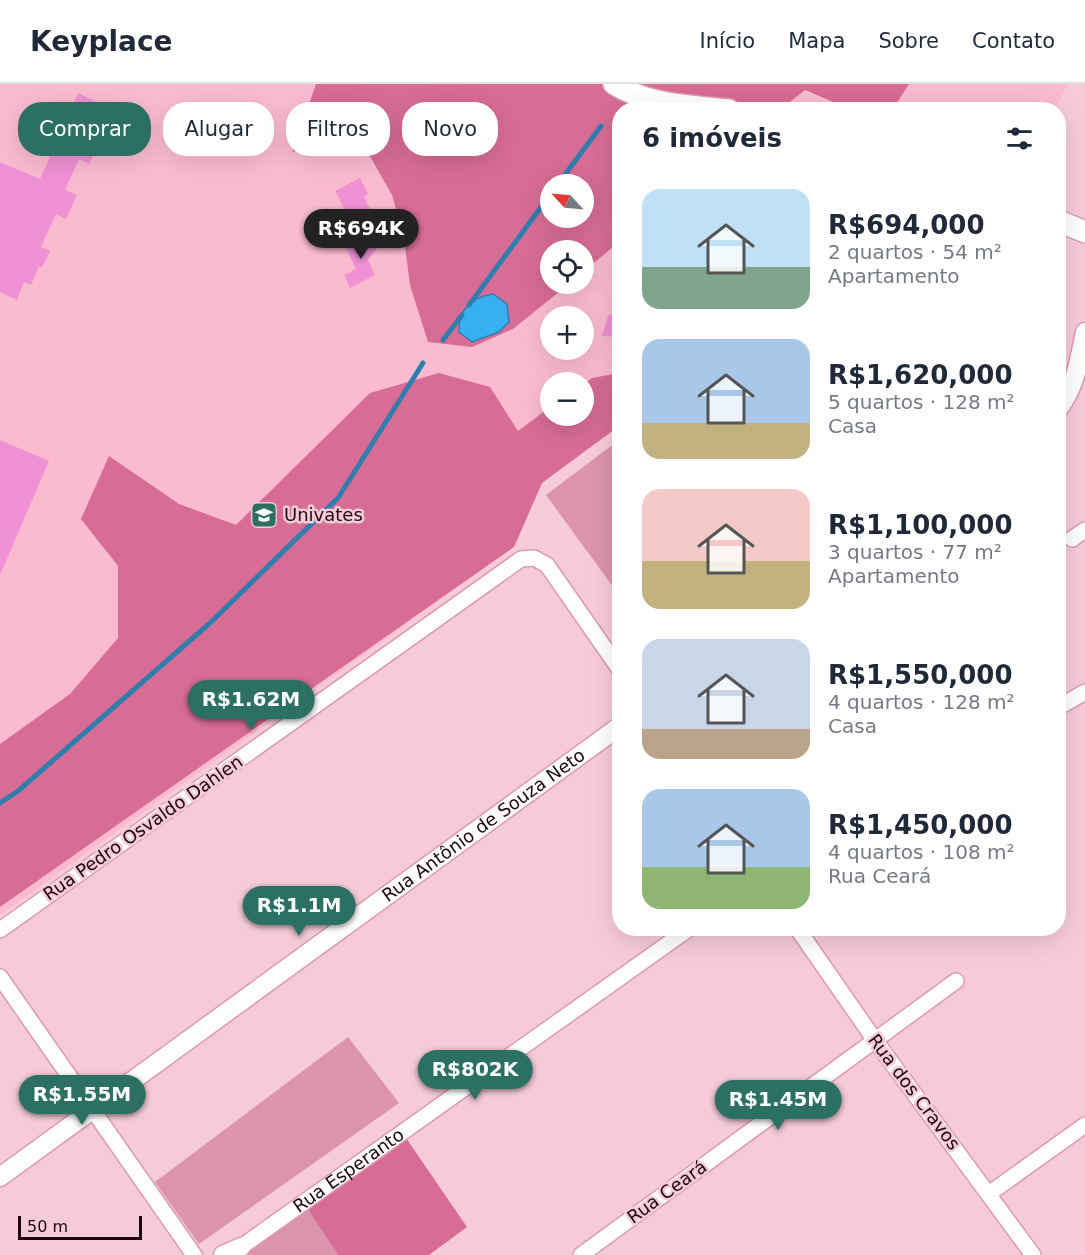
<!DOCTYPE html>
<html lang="pt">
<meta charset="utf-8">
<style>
:root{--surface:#fff;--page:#f2f2f3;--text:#1f2937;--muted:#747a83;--line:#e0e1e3;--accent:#2c7063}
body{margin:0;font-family:"DejaVu Sans",sans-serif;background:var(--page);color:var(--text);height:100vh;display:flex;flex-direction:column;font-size:22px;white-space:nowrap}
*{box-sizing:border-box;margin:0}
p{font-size:20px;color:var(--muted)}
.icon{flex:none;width:33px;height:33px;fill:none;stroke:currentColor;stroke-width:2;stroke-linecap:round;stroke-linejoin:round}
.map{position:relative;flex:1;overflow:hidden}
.side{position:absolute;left:612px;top:18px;width:454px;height:834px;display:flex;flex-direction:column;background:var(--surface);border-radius:24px;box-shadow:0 6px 24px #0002}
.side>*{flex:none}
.hud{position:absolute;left:18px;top:18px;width:504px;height:54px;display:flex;gap:12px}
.needle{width:39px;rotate:296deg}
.tools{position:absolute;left:540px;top:90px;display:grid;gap:12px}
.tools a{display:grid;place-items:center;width:54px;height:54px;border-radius:50%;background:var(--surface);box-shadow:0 6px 24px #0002;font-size:30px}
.scale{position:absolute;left:18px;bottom:15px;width:124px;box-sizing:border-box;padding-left:6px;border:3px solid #1f0710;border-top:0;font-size:16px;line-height:21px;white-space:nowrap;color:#1f0710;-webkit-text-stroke:4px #f6cbd8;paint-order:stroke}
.price{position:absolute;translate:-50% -51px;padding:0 14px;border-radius:21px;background:var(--accent);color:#fff;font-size:20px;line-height:39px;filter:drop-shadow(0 2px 3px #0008)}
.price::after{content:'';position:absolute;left:50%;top:36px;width:18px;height:14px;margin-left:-9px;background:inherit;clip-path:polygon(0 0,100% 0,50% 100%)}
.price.current{background:#222;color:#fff}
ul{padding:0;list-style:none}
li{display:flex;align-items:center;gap:18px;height:150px;padding:0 30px}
li span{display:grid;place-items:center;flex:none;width:168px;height:120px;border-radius:18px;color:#555}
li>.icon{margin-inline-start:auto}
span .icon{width:72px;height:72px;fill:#fffc;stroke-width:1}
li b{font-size:26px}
h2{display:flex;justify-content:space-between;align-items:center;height:72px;padding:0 30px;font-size:26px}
.pill{padding:0 21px;border-radius:24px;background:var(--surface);box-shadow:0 6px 24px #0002;font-size:21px;line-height:54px}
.pill.current{background:var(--accent);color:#fff}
header{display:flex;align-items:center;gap:36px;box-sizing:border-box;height:84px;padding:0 30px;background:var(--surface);border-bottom:2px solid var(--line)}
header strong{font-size:28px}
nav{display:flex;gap:33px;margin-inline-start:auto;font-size:21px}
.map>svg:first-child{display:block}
.built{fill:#fabbcf;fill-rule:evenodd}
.green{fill:#db94ac}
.forest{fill:#d76c94;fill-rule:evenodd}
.water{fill:#38aff1;stroke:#307dae;stroke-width:1.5}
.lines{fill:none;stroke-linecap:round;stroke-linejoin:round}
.stream{stroke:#307dae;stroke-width:5}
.building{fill:#f091d5}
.minor-casing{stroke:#de9ab0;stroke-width:18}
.tertiary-casing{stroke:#de9ab0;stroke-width:21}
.secondary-casing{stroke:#de9ab0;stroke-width:24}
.minor{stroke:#fff;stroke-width:15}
.tertiary{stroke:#fff;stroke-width:18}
.secondary{stroke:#fff;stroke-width:21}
.labels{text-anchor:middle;stroke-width:5;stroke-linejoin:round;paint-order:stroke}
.poi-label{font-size:18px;fill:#1f0710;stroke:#f6cbd8;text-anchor:start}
.street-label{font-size:18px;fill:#1f0710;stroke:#f6cbd8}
</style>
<header>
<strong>Keyplace</strong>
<nav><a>Início</a><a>Mapa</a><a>Sobre</a><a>Contato</a></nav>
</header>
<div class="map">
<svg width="1085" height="1171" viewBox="0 0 1085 1171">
<rect width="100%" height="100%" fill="#f6cbd8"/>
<!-- built -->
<path class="built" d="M 0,0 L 316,0 L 293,68 L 333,37 L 364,62 L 392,111 L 404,154 L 513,245 L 569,200 L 584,200 L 584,187 L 619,158 L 619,343 L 542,399 L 514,463 L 0,831 ZM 550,232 L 584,232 L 584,266 L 550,266 ZM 550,298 L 584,298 L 584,332 L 550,332 Z
M 909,0 L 1068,0 L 1055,25 L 893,26 Z
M 804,7 L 848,25 L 781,26 Z"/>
<!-- green -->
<path class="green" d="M 619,356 L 619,511 L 546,411 Z
M 348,953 L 399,1019 L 199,1160 L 155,1098 Z
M 307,1124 L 338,1171 L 243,1171 Z"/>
<!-- forest -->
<path class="forest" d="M 316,0 L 909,0 L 893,25 L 849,25 L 805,6 L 781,25 L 620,26 L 619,158 L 584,187 L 584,166 L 550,166 L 550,200 L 569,200 L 513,245 L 472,263 L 428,258 L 410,201 L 404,154 L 392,111 L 364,62 L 333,37 L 292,69 ZM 550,100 L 584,100 L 584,134 L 550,134 Z
M 439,289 L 490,303 L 518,347 L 550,323 L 550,332 L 584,332 L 584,300 L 592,294 L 619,289 L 619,342 L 542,399 L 514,463 L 0,823 L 0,660 L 70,610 L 118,554 L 118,482 L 81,435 L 109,372 L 179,420 L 236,441 L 370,309 Z
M 406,1054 L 467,1143 L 429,1171 L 338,1171 L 307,1124 Z"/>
<!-- water -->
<path class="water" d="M 493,210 L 507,220 L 509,238 L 499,248 L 472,258 L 459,248 C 458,225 472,213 493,210 Z"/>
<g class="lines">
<!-- stream -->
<path class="stream" d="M 558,100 L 601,42
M 469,221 L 550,111
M 443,256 L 462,231
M 0,719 L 18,707 L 210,539 L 338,414 L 423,279"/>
</g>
<!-- building -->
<path class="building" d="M 78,9 L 105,22 L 90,54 L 99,59 L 89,80 L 79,75 L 65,106 L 77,111 L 66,135 L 56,130 L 41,163 L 50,167 L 42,184 L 39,182 L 31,201 L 24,198 L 17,216 L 0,208 L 0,78 L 40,95 Z
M 360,94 L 368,110 L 364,113 L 378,140 L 358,151 L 335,107 Z
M 369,150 L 377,165 L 368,176 L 375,191 L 350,204 L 344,191 L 356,185 L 345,162 Z
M 620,224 L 620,253 L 602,252 L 608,232 Z
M 0,356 L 49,377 L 0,491 Z"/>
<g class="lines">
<defs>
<g id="minor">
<path d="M 1072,455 L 1085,446"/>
<path d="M 1059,623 L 1085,608"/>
<path d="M 797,844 L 874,955 L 1033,1171"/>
<path d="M 0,846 L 521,475 L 534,474 L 547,481 L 620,586"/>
<path d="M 0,893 L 194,1171"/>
<path d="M 990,1109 L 1085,1041"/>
<path id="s1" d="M 241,1163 L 690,844"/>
<path d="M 581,1171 L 956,897"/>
</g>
<g id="tertiary">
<path d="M 1059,324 C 1076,302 1079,275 1085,248"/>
<path id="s2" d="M 0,1093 L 620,642"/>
<path d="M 223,1171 L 241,1163"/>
</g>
<path id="secondary" d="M 614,0 C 647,21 690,22 729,26
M 1059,137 L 1085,148"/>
</defs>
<!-- minor casing -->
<use href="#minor" class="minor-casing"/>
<!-- tertiary casing -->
<use href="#tertiary" class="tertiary-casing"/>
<!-- secondary casing -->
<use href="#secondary" class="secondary-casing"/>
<!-- minor -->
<use href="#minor" class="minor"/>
<!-- tertiary -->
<use href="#tertiary" class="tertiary"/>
<!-- secondary -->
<use href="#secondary" class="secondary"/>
</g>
<!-- icons -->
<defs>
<symbol id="university-square" viewBox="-11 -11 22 22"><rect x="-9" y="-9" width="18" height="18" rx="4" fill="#2c7063" stroke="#f6cbd8"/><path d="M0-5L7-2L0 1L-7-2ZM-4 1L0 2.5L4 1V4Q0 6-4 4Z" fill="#fff"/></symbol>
</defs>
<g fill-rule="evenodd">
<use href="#university-square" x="249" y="416" width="30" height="30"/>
</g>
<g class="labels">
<!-- poi labels -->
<g class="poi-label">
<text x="284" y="437">Univates</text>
</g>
<!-- street labels -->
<g class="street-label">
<text dy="6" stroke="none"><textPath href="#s2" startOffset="598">Rua Antônio de Souza Neto</textPath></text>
<text transform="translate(143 744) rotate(-35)" y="6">Rua Pedro Osvaldo Dahlen</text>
<text transform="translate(914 1008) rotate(53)" y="6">Rua dos Cravos</text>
<text dy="6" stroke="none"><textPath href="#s1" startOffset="132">Rua Esperanto</textPath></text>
<text transform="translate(667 1108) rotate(-36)" y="6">Rua Ceará</text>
</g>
</g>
</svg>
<div class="tools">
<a><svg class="needle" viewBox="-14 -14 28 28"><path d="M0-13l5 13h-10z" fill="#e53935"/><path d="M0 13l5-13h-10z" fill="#747a83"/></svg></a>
<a><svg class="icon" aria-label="locate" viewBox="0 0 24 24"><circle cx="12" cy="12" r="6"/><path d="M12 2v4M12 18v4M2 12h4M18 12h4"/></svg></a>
<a>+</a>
<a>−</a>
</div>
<div class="scale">50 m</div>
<b class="price current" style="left:361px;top:176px">R$694K</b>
<b class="price" style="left:251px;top:647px">R$1.62M</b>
<b class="price" style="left:299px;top:853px">R$1.1M</b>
<b class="price" style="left:475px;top:1017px">R$802K</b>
<b class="price" style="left:82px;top:1042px">R$1.55M</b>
<b class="price" style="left:778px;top:1047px">R$1.45M</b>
<div class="hud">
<a class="pill current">Comprar</a>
<a class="pill">Alugar</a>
<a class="pill">Filtros</a>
<a class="pill">Novo</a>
</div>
<section class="side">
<h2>6 imóveis<svg class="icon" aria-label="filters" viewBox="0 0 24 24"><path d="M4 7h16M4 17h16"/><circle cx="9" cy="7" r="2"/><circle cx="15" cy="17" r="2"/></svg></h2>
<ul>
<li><span style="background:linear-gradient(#bfe0f5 65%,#7fa58c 0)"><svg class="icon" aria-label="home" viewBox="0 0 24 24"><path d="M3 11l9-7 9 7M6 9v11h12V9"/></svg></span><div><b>R$694,000</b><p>2 quartos · 54 m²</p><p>Apartamento</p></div></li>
<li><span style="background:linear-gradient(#a9c7e8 70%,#c2b280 0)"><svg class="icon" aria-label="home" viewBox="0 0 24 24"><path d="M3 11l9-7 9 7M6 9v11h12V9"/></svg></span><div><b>R$1,620,000</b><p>5 quartos · 128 m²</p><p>Casa</p></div></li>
<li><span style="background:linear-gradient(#f6c9c9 60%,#c2b280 0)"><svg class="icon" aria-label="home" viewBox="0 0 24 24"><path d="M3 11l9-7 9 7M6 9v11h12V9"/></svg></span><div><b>R$1,100,000</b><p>3 quartos · 77 m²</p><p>Apartamento</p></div></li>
<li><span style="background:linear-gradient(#c9d6e8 75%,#b9a48a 0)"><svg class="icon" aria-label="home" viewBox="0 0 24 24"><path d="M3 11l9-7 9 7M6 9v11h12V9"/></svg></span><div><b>R$1,550,000</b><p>4 quartos · 128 m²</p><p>Casa</p></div></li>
<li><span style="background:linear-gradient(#a9c7e8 65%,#8fb573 0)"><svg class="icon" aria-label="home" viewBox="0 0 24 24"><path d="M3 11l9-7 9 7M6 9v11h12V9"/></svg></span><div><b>R$1,450,000</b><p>4 quartos · 108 m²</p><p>Rua Ceará</p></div></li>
</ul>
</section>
</div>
